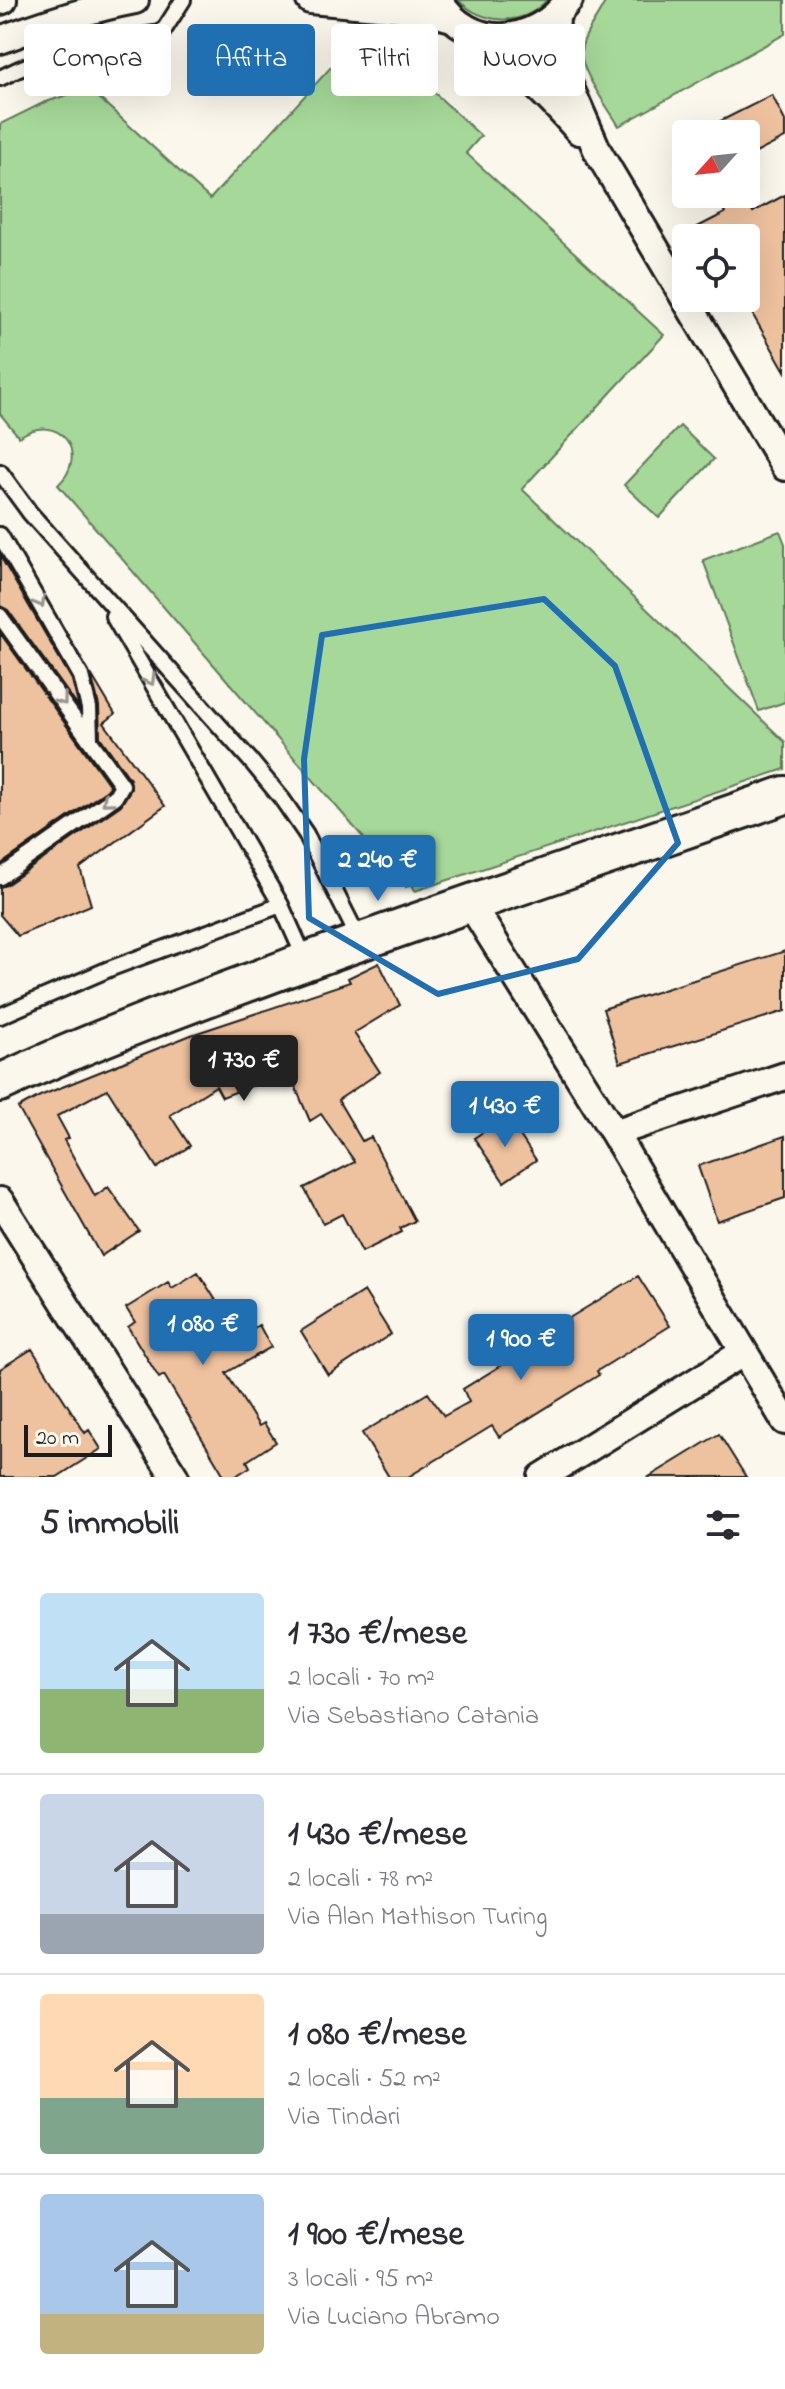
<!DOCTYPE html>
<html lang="it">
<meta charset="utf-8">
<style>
:root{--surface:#fff;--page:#f2f2f3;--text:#2b2b33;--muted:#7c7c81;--line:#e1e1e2;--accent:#1f6fb2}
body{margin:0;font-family:"Indie Flower",sans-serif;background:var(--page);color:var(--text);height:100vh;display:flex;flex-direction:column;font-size:30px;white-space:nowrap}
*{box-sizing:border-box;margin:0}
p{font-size:26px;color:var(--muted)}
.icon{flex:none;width:44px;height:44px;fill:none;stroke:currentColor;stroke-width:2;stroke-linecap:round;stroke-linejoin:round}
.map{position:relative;height:1477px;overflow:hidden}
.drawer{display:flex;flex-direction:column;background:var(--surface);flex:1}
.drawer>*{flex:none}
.top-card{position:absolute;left:24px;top:24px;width:738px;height:72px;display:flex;gap:16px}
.needle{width:52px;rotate:243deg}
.controls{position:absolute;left:672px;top:120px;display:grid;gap:16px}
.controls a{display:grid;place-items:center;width:88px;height:88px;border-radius:8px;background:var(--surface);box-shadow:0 8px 32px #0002;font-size:40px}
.scale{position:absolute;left:24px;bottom:20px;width:88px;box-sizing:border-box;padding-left:8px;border:4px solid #1c1c1c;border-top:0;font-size:22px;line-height:28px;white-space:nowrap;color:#1c1c1c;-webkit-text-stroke:6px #fbf7ec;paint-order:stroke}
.price{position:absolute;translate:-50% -68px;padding:0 18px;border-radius:8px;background:var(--accent);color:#fff;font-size:26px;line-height:52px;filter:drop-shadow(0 2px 4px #0008)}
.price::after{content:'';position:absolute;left:50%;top:48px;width:24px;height:18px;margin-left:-12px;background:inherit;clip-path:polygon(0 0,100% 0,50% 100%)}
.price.selected{background:#222;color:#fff}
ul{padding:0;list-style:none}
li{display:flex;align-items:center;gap:24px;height:200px;padding:0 40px}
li+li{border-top:2px solid var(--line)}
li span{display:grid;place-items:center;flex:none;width:224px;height:160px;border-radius:8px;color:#555}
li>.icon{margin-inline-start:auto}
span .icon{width:96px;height:96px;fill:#fffc;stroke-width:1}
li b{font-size:34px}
h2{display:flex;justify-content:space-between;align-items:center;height:96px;padding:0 40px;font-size:34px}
.pill{padding:0 28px;border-radius:8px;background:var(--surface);box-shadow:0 8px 32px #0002;font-size:28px;line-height:72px}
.pill.selected{background:var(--accent);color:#fff}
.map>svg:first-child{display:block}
.green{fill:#a6d899;stroke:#617a5a;stroke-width:2}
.building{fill:#efc29f;stroke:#1c1c1c;stroke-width:2}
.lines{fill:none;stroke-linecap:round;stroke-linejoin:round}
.lane-casing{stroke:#1c1c1c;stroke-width:20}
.street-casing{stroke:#1c1c1c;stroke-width:32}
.secondary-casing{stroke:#1c1c1c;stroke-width:42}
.lane{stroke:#fbf7ec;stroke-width:14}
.street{stroke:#fbf7ec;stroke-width:26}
.secondary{stroke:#fbf7ec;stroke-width:36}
.oneway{stroke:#97948e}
.marked{fill:none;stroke:#1f6fb2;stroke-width:6;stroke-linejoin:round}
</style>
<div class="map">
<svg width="785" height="1477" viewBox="0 0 785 1477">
<rect width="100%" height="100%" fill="#fbf7ec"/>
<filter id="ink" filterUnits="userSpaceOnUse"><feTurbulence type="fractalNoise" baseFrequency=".0125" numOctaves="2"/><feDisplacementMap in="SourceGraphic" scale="16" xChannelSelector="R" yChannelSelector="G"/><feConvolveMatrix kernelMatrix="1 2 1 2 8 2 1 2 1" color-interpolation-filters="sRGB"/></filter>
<g filter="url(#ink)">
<!-- green -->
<path class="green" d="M 458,0 L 547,0 C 522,28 483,24 458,0 Z
M 606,0 L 785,0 L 785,34 L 619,126 C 608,107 576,67 582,46 C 586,30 599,16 606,0 Z
M 366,29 L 481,136 L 466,153 L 664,335 L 522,489 L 785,742 L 785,769 L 415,891 L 412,884 L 406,887 L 58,485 C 91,454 59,410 19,437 L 0,414 L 0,124 L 43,103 L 88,88 L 210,199 Z
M 680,426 L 714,459 L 659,518 L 624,485 Z
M 780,531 L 785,544 L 785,702 L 759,711 L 703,560 Z"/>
<!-- building -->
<path class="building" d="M 772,95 L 785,121 L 785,138 L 746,158 L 746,134 L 695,134 Z
M 716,194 L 745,194 L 753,212 L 785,195 L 785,371 L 746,303 L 746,238 L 676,238 L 725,213 Z
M 0,556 L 72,680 L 79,708 L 8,610 L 0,606 Z
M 0,633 L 110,786 L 107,790 L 0,865 Z
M 91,674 L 115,714 L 104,723 L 165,806 L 80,868 L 91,905 L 18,936 L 0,915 L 0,887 L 6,885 L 121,805 L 131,789 L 130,779 L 100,737 L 99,706 Z
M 785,951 L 785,1011 L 620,1063 L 603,1009 Z
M 379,963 L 400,1005 L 354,1033 L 380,1072 L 338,1100 L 362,1141 L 371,1137 L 415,1221 L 400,1228 L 402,1232 L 362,1252 L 342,1214 L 323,1224 L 304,1188 L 355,1162 L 321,1114 L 310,1121 L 289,1072 L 222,1097 L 216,1086 L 170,1115 L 190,1146 L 157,1168 L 107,1089 L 57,1116 L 69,1138 L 64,1140 L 95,1196 L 108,1187 L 139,1231 L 101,1256 L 18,1108 L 40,1096 L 191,1035 L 350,982 L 348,978 Z
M 507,1116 L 536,1160 L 504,1182 L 474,1138 Z
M 785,1136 L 785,1198 L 717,1221 L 698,1166 Z
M 198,1272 L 239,1337 L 259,1325 L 271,1347 L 226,1373 L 259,1426 L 264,1423 L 276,1442 L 247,1461 L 250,1467 L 234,1477 L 225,1477 L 164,1375 L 159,1378 L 128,1327 L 135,1322 L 126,1308 L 168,1282 L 172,1288 Z
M 638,1276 L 670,1326 L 597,1371 L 599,1375 L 499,1437 L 492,1426 L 408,1477 L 389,1477 L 362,1433 L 428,1393 L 444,1416 L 469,1402 L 463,1389 L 568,1324 L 566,1320 Z
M 364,1291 L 391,1334 L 328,1375 L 301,1331 Z
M 32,1349 L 85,1433 L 89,1430 L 101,1449 L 57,1477 L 0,1477 L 0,1369 Z
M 719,1434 L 746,1477 L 649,1477 Z"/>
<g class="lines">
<defs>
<path id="lane" d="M 0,78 C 51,52 106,41 162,33 L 183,0
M 0,472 L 30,513 L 250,760 L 282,799 L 306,834 L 360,941
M 0,535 L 81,676 L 89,708 L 90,739
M 0,616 L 122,785 L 115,797 L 0,877
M 113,616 L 281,905 L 306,961
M 0,1016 L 109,969 L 281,905"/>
<path id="street" d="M 310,0 L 423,10 L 452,18
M 438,0 C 471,53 534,46 569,0
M 0,1 L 3,0
M 556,16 L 555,40 L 557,58 L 598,152 L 785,467
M 470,30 C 513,62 544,91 579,131
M 0,40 C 45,23 88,9 135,0
M 470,903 L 614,1133 L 785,1421
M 614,1133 L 785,1076
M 0,1201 L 175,1477
M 542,1477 L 744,1352"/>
<path id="secondary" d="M 0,1083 C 99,1037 201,1000 304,962 C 463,904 625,851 785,795"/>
</defs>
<!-- lane casing -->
<use href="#lane" class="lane-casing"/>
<!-- street casing -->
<use href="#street" class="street-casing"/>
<!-- secondary casing -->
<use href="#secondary" class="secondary-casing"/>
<!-- lane -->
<use href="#lane" class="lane"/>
<!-- street -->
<use href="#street" class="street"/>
<!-- secondary -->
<use href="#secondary" class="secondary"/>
</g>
<!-- one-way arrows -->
<defs><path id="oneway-chevron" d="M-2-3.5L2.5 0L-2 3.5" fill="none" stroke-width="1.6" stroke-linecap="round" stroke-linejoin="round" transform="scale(2)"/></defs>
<g class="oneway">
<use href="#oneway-chevron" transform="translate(40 602) rotate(60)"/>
<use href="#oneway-chevron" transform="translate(150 680) rotate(60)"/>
<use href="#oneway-chevron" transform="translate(62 700) rotate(53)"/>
<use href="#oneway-chevron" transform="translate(107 801) rotate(140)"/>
</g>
</g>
<!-- marked area -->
<path class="marked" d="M 544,599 L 615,666 L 678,843 L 578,959 L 438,994 L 309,918 L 304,759 L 322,635 Z"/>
</svg>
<div class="controls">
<a><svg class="needle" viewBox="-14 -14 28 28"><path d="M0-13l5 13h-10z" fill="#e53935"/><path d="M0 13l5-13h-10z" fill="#7c7c81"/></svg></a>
<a><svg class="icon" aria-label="locate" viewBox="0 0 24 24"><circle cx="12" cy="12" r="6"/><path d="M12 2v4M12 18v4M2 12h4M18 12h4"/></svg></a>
</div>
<div class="scale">20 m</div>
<b class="price" style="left:378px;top:903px">2 240 €</b>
<b class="price selected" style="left:244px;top:1103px">1 730 €</b>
<b class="price" style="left:505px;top:1149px">1 430 €</b>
<b class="price" style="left:203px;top:1367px">1 080 €</b>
<b class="price" style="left:521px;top:1382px">1 900 €</b>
<div class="top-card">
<a class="pill">Compra</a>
<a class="pill selected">Affitta</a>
<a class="pill">Filtri</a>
<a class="pill">Nuovo</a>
</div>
</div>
<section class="drawer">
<h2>5 immobili<svg class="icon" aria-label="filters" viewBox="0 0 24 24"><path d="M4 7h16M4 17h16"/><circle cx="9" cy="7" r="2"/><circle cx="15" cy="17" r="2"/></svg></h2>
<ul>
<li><span style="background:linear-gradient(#bfe0f5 60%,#8fb573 0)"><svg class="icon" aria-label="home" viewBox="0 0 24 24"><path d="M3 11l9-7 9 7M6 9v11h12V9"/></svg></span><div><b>1 730 €/mese</b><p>2 locali · 70 m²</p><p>Via Sebastiano Catania</p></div></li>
<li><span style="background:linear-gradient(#c9d6e8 75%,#9aa5b1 0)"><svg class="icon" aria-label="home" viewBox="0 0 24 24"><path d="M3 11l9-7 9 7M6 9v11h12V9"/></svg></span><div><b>1 430 €/mese</b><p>2 locali · 78 m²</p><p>Via Alan Mathison Turing</p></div></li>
<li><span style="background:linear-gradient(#ffd9b3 65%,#7fa58c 0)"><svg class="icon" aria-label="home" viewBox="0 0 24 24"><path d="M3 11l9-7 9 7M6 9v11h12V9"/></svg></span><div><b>1 080 €/mese</b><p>2 locali · 52 m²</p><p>Via Tindari</p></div></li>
<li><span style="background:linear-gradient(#a9c7e8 75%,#c2b280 0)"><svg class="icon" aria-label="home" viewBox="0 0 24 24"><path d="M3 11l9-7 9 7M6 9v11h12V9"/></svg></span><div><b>1 900 €/mese</b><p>3 locali · 95 m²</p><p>Via Luciano Abramo</p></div></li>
</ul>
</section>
